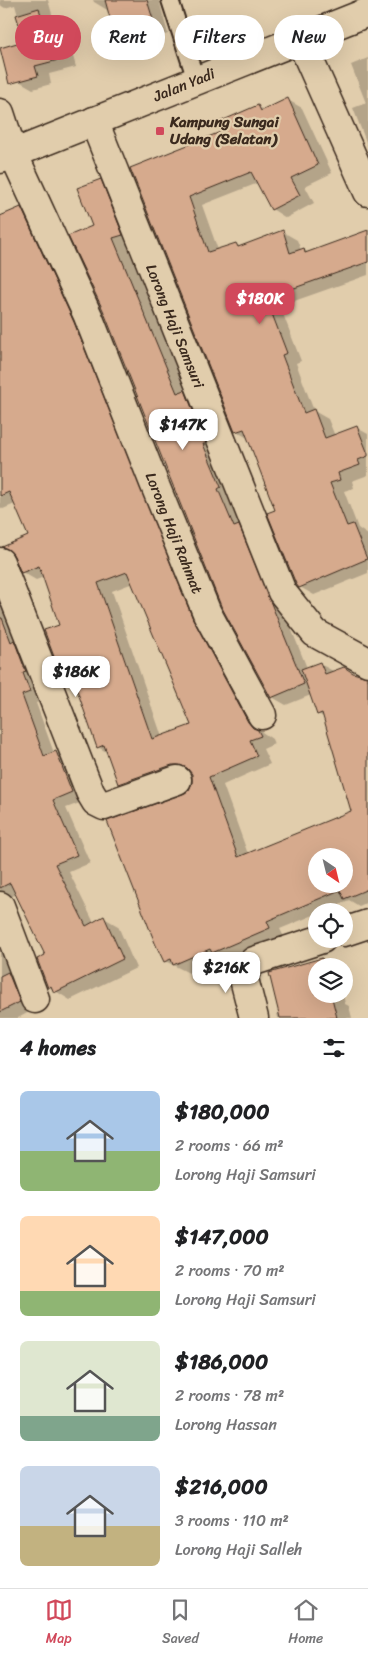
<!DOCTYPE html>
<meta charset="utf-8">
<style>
:root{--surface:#fff;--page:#f2f2f2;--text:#202124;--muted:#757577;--line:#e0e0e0;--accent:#d1495b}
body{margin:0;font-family:Sriracha,sans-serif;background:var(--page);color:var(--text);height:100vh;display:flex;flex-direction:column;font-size:19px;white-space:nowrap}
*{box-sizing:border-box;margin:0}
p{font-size:16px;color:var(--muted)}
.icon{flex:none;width:28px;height:28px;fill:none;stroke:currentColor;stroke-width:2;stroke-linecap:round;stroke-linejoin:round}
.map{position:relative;height:1018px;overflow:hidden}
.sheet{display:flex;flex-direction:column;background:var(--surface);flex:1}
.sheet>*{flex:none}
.banner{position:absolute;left:15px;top:15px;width:339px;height:45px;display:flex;gap:10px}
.needle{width:32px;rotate:145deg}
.controls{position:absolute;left:308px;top:848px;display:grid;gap:10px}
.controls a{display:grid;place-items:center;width:45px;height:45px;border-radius:50%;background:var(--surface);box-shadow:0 5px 20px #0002;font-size:25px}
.price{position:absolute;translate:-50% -42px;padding:0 11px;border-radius:10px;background:#fff;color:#222;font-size:16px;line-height:32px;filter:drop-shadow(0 1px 2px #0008)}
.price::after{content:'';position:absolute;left:50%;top:30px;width:15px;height:11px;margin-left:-8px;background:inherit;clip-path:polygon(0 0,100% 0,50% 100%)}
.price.active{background:var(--accent);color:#fff}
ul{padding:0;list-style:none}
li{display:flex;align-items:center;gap:15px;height:125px;padding:0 20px}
li span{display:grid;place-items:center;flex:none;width:140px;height:100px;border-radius:8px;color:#555}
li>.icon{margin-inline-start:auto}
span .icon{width:60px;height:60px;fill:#fffc;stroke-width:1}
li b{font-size:21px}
h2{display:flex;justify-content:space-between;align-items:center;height:60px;padding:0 20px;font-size:21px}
.chip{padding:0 18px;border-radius:22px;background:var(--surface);box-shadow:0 5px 20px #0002;font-size:18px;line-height:45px}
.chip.active{background:var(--accent);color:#fff}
.tabs{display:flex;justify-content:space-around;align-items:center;height:70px;border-top:1px solid var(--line);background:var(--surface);font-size:14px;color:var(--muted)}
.tabs a{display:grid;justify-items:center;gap:2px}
.tabs .active{color:var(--accent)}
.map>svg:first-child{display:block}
.shadow{fill:#0003;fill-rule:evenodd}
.building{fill:#d6aa8d;stroke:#3b2a1e;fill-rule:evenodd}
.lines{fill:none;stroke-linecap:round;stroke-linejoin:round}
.service-casing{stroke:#3b2a1e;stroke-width:20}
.minor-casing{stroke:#3b2a1e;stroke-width:31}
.tertiary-casing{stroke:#3b2a1e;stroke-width:31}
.service{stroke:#e1cdac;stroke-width:16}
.minor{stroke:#e1cdac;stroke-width:28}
.tertiary{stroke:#e1cdac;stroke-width:28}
.poi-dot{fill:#d1495b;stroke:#e1cdac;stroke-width:2}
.labels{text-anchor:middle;stroke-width:4.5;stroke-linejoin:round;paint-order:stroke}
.street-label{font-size:15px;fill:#3b2a1e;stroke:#e1cdac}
.poi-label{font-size:15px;font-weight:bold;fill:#3b2a1e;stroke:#e1cdac;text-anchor:start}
</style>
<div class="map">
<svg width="368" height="1018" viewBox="0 0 368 1018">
<rect width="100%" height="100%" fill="#e1cdac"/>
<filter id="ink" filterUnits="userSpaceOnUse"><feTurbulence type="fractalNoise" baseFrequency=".02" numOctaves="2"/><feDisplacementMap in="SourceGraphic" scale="10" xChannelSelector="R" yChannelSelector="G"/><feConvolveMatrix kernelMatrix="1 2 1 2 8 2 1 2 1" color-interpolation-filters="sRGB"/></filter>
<g filter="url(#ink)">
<!-- shadow -->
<path class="shadow" d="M 0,0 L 48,0 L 58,35 L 69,42 L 76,67 L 49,74 L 51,84 L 33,89 L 19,81 L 25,42 L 15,5 L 5,8 L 0,5 Z
M 93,0 L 159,0 L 168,34 L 131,45 L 116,37 L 109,11 L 94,2 Z
M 368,58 L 368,147 L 353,108 L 366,103 L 351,65 Z
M 288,100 L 302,108 L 332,173 L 305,186 L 314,203 L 286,218 L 272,209 L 258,183 L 202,205 L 218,250 L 236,244 L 241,247 L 283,232 L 297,240 L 301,250 L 303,249 L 309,253 L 368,231 L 368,275 L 280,306 L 301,361 L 296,363 L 314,411 L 328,419 L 335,436 L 357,428 L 368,434 L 368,475 L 352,481 L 354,488 L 344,491 L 358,528 L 368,535 L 368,573 L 314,595 L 300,587 L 277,511 L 249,439 L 236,431 L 131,169 L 224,132 L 258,107 L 265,110 Z
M 100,181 L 115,189 L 136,243 L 127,246 L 187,393 L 199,400 L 307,668 L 320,664 L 335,672 L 344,668 L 361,677 L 368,679 L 368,902 L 359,906 L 349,900 L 322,911 L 316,911 L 316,914 L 280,929 L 284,937 L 227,960 L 223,958 L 189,973 L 165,961 L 183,796 L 190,791 L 193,784 L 193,774 L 187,773 L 134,792 L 119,783 L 108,753 L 98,747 L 71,669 L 57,661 L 61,626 L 44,577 L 36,580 L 22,572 L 30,537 L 15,504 L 3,509 L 0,507 L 0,217 L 20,208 L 35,217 L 207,628 L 262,732 L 272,739 L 274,744 L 263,749 L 270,764 L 223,785 L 248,854 L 353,812 L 325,718 L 318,714 L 311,695 L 286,705 L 272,697 L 94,227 ZM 133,583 L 192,725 L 162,737 L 112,591 ZM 316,856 L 344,856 L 344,884 L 316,884 Z
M 0,578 L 44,700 L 36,703 L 54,753 L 56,752 L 70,761 L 85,801 L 66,808 L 90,863 L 69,872 L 94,923 L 104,918 L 118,926 L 136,968 L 70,1000 L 49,987 L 47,956 L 17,894 L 0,902 Z
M 0,941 L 33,1010 L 18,1018 L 0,1018 Z
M 322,960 L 333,966 L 316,966 L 316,994 L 343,994 L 345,1004 L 349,1006 L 352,1018 L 278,1018 L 277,1013 L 280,1013 L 270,974 Z"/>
<!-- building -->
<path class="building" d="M 105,0 L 147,0 L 155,26 L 115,37 Z
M 39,8 L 46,35 L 55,32 L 62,59 L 35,66 L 38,76 L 9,84 L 0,48 L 24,41 L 16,15 Z
M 288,98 L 318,165 L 291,178 L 300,195 L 271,210 L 251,172 L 189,197 L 208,252 L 236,243 L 238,247 L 283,230 L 290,253 L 304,248 L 305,253 L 368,230 L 368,262 L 266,298 L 287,353 L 282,355 L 304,413 L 314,409 L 325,438 L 357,426 L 368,454 L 368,456 L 358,460 L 360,465 L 338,473 L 340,480 L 330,483 L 347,526 L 353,524 L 367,559 L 299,588 L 296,584 L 267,513 L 275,510 L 244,429 L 235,432 L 130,168 L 223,131 L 219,122 L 258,105 L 261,111 Z
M 101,179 L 123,235 L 113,238 L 177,393 L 185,390 L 206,444 L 203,444 L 221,487 L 218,489 L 234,527 L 239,525 L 304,684 L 271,698 L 221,606 L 103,310 L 68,236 L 92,226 L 77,188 Z
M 21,207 L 74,322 L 193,619 L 248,722 L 253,728 L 258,730 L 261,736 L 250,740 L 257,756 L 209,777 L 238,857 L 351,811 L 322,713 L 317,715 L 301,669 L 320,662 L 325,674 L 344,667 L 353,673 L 367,677 L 368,681 L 368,889 L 344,899 L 340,890 L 267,921 L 270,928 L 212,953 L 210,949 L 173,965 L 171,959 L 164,962 L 155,943 L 107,821 L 183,794 L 189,790 L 192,783 L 192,774 L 187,768 L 180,765 L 172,765 L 118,784 L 104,745 L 97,748 L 66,658 L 56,662 L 44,630 L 59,625 L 39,566 L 21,573 L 14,556 L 9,550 L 2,547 L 28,536 L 9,492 L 0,496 L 0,216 ZM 127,572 L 191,725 L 152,739 L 98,583 ZM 316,856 L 344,856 L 344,884 L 316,884 Z
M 0,618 L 2,618 L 11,642 L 14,640 L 26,672 L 23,673 L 30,692 L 22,695 L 44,756 L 56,751 L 72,792 L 53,800 L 77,855 L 55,864 L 86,926 L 104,916 L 123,959 L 54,993 L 51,986 L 48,988 L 37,959 L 45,955 L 10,883 L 0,888 Z
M 322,958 L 324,966 L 316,966 L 316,994 L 331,994 L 337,1018 L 280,1018 L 269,973 Z
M 8,972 L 20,1002 L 0,1012 L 0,976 Z"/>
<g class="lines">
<defs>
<path id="service" d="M 170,0 L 196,80"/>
<path id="minor" d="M 300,39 L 368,192
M 0,113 L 13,153 L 88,316 L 154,483 L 207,613 L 262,715
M 94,121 L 282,592 L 315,633 L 368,662
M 0,562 L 90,792 L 96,802 L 104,806 L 177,780
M 0,906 L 35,999
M 344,932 L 368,924
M 254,1018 L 244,979 L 246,969 L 254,961 L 322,939"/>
<path id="tertiary" d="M 0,159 L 368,12"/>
</defs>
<!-- service casing -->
<use href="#service" class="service-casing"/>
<!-- minor casing -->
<use href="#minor" class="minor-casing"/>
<!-- tertiary casing -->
<use href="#tertiary" class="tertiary-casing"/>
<!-- service -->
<use href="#service" class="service"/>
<!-- minor -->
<use href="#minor" class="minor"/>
<!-- tertiary -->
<use href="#tertiary" class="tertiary"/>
</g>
</g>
<!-- markers -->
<rect class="poi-dot" x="155" y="126" width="10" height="10" rx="2.5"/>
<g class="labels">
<!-- street labels -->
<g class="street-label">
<text transform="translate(184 85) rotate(-22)" y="5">Jalan Yadi</text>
<text transform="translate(175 326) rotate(68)" y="5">Lorong Haji Samsuri</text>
<text transform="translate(174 533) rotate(68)" y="5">Lorong Haji Rahmat</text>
</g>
<!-- poi labels -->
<g class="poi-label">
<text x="170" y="127">Kampung Sungai<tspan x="170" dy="17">Udang (Selatan)</tspan></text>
</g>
</g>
</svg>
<div class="controls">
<a><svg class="needle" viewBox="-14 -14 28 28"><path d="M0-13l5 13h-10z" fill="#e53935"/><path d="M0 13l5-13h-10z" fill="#757577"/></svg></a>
<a><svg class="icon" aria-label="locate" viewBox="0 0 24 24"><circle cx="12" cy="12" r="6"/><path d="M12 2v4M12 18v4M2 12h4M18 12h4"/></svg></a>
<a><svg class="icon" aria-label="layers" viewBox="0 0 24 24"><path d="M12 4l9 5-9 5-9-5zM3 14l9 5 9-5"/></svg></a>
</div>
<b class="price active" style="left:260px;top:325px">$180K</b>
<b class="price" style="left:183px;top:451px">$147K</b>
<b class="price" style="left:76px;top:698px">$186K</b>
<b class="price" style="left:226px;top:994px">$216K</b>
<div class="banner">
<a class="chip active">Buy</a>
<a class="chip">Rent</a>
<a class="chip">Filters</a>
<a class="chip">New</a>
</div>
</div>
<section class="sheet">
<h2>4 homes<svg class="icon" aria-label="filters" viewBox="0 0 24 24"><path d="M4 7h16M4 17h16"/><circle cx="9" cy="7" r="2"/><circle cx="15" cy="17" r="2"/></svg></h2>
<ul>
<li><span style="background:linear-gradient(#a9c7e8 60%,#8fb573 0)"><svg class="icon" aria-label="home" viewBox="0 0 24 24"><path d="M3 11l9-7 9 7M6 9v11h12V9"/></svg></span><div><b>$180,000</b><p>2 rooms · 66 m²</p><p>Lorong Haji Samsuri</p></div></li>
<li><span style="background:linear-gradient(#ffd9b3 75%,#8fb573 0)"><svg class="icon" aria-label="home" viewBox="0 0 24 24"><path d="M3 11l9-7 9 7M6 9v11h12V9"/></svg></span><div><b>$147,000</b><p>2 rooms · 70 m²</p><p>Lorong Haji Samsuri</p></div></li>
<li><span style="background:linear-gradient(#dfe7d0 75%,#7fa58c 0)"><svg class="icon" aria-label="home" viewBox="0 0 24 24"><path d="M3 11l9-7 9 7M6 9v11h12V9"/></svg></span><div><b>$186,000</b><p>2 rooms · 78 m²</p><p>Lorong Hassan</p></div></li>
<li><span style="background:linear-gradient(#c9d6e8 60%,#c2b280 0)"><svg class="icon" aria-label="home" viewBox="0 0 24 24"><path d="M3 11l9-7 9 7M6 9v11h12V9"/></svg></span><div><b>$216,000</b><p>3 rooms · 110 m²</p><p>Lorong Haji Salleh</p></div></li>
</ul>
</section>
<nav class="tabs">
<a class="active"><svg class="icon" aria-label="map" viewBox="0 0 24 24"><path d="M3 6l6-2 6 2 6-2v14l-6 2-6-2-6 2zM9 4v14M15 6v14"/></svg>Map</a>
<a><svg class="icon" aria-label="saved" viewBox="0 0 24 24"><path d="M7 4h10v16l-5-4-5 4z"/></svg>Saved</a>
<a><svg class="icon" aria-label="home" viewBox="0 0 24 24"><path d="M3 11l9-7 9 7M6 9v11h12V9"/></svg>Home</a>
</nav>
